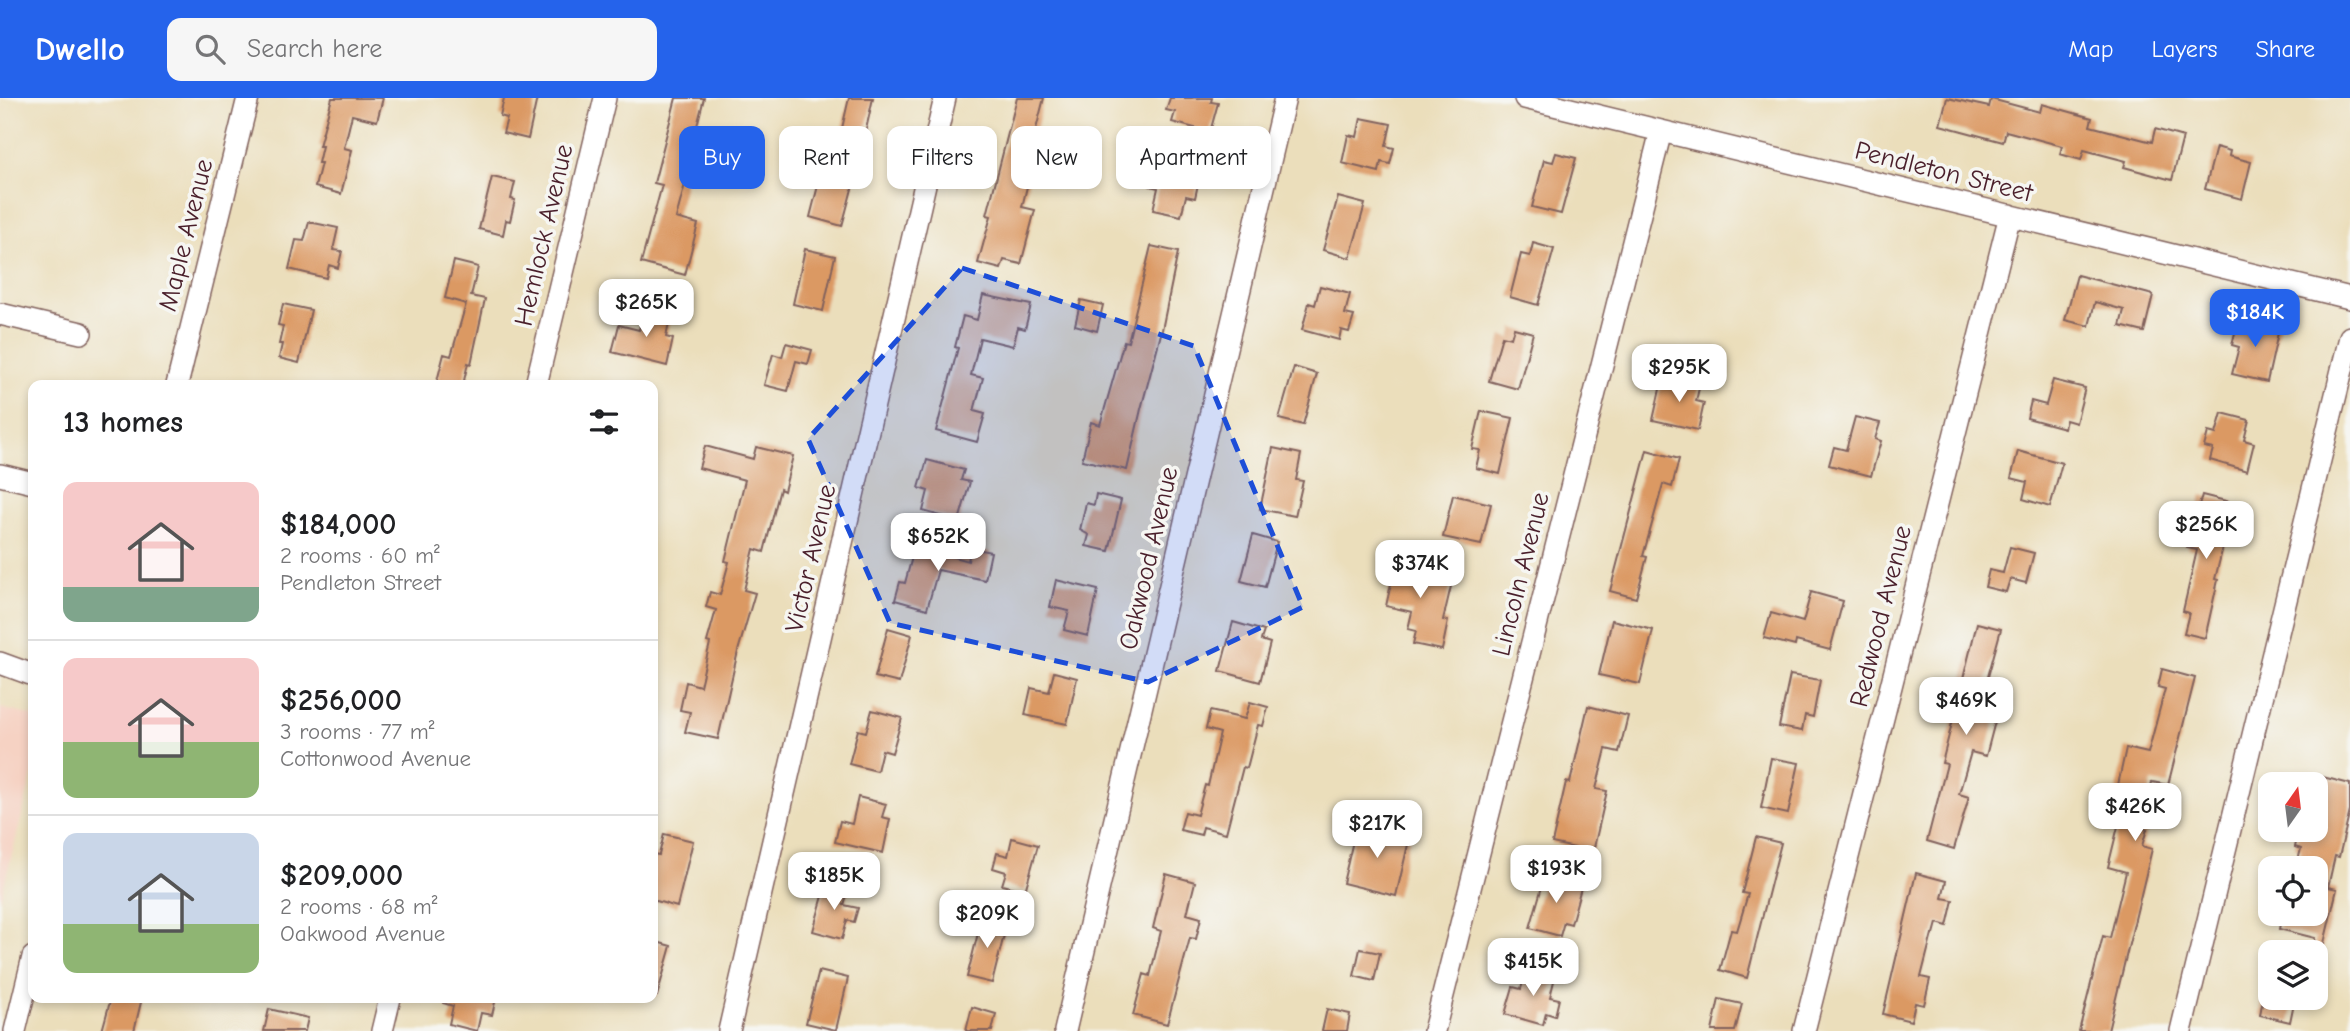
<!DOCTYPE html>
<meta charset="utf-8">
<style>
:root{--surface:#fff;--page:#f6f6f6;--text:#202124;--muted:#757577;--line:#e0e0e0;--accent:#2563eb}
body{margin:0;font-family:"Comic Neue",sans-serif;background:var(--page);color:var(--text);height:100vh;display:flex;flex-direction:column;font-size:26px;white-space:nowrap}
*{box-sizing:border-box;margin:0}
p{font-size:23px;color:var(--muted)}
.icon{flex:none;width:38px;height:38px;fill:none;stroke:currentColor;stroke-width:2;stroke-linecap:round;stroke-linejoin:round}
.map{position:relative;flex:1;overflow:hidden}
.drawer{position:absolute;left:28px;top:282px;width:630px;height:623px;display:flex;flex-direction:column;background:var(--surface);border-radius:14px;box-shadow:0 4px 10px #0003}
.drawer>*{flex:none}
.guide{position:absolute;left:679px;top:28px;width:665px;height:63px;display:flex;gap:14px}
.needle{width:46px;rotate:14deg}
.buttons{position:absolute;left:2258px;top:674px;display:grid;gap:14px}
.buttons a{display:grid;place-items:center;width:70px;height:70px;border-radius:14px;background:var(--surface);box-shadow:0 4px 10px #0003;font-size:35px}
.price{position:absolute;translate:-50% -60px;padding:0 16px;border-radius:14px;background:#fff;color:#222;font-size:23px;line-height:46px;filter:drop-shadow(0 2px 4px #0008)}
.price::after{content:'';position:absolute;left:50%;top:42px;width:21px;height:16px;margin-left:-10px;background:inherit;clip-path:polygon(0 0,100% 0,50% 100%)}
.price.active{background:var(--accent);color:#fff}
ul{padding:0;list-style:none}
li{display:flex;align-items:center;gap:21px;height:175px;padding:0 35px}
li+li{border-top:2px solid var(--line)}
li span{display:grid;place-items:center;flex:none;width:196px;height:140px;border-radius:14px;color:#555}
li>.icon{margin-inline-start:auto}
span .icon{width:84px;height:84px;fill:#fffc;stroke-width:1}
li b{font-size:30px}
h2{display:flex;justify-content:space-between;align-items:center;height:84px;padding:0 35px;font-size:30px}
.pill{padding:0 24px;border-radius:14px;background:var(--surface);box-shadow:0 4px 10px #0003;font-size:24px;line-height:63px}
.pill.active{background:var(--accent);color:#fff}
header{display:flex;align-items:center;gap:42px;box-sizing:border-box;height:98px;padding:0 35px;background:var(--accent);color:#fff}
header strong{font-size:33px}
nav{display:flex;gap:38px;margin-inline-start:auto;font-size:24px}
.search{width:490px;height:63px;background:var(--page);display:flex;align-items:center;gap:18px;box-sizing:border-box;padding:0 24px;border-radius:14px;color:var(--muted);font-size:26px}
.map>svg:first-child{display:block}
.built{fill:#f6d2c3}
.building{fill:#db9963}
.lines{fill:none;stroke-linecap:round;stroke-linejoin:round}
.minor-casing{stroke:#82625d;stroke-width:24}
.minor{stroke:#fff;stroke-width:21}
.marked{fill:#1d4ed8;fill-opacity:0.2;stroke:#1d4ed8;stroke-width:5;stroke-dasharray:14 9;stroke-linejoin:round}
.labels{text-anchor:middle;stroke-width:7;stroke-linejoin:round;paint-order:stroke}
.street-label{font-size:26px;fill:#4a1f2b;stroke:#f6f6f2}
</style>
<header>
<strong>Dwello</strong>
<div class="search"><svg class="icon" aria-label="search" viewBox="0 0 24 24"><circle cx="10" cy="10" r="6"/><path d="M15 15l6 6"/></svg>Search here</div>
<nav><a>Map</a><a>Layers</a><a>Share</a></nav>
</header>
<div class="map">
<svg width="2350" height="933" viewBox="0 0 2350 933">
<rect width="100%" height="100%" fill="#f6f6f2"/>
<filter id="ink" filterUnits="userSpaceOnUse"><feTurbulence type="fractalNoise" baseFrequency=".0143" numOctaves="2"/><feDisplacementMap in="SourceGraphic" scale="14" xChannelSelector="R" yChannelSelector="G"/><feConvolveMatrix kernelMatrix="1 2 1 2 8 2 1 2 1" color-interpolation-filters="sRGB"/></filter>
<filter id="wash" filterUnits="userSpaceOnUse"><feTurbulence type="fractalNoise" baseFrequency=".00686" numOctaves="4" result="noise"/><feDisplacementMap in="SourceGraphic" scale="28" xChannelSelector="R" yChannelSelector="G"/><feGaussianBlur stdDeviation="1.57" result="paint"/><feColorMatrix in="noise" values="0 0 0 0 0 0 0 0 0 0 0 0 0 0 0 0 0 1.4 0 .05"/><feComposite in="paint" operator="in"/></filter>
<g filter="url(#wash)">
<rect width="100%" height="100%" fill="#ebdebb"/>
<!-- built -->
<path class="built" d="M 0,610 L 33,618 L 33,674 L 0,803 Z"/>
<g id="blocks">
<!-- building -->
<path class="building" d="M 332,0 L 383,0 L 377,23 L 352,17 L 344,50 L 352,52 L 341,96 L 315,89 L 321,65 L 318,65 L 322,48 L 319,48 Z
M 504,0 L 537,0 L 528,41 L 503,35 L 507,20 L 500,18 Z
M 676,0 L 704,0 L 695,36 L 698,37 L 676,120 L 698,126 L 685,177 L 641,165 L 662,87 L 654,85 Z
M 849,0 L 873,0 L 863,45 L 840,39 Z
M 1017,0 L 1044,0 L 1032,47 L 1037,48 L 1022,109 L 1035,112 L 1021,166 L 1004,162 L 1001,171 L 978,165 L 991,118 L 987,117 Z
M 1170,0 L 1212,0 L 1211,4 L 1218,5 L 1210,34 L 1172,24 L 1175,14 L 1166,12 Z
M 1947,0 L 1989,9 L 1991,1 L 2040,14 L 2042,6 L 2092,20 L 2090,28 L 2152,44 L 2155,31 L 2183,39 L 2172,82 L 2124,69 L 2126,63 L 2084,52 L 2081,62 L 2060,56 L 2062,48 L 2006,33 L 2003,44 L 1940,27 Z
M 1361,20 L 1391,26 L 1386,48 L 1394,50 L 1390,66 L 1381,64 L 1379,74 L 1342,65 L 1348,37 L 1357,39 Z
M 2216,49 L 2230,53 L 2229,58 L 2251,64 L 2242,101 L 2205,91 Z
M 1556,55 L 1576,60 L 1561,116 L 1532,109 L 1544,62 L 1553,64 Z
M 1164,63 L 1201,72 L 1195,100 L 1186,98 L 1181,118 L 1153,112 L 1158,90 L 1150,88 L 1154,73 L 1161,75 Z
M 823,68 L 856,76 L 842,128 L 810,119 Z
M 492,79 L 515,84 L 511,101 L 515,102 L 510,123 L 506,122 L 503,137 L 479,131 Z
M 1338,99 L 1365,106 L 1350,160 L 1323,152 Z
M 309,124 L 338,130 L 333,152 L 342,153 L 338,170 L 329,167 L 326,180 L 289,171 L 296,142 L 304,143 Z
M 1533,145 L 1554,151 L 1538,207 L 1510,199 L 1521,156 L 1530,158 Z
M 1151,148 L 1178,154 L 1162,232 L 1141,311 L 1127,372 L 1082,362 L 1091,324 L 1100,327 L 1124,243 L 1128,244 Z
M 805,151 L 835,158 L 823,213 L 793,206 Z
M 454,163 L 478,169 L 471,198 L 485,201 L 471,266 L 468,265 L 463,287 L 436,287 L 444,256 L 451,258 L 466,206 L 445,200 Z
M 2077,177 L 2153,197 L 2144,234 L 2120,228 L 2124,212 L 2095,204 L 2089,228 L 2065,222 Z
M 1320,188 L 1350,196 L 1345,216 L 1354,218 L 1349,234 L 1341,232 L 1339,242 L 1302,232 L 1309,205 L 1315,207 Z
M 983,197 L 1031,207 L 1025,231 L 1018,229 L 1013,248 L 980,240 L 971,277 L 983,280 L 974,313 L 985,316 L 977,344 L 936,333 L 958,250 L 955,249 L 963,218 L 977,222 Z
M 1081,202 L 1103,207 L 1097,233 L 1075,227 Z
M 283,206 L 311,212 L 299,265 L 279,260 L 282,246 L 279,246 L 283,228 L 278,227 Z
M 645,209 L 671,216 L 666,239 L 673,241 L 667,268 L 612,254 L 619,227 L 639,232 Z
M 2246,218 L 2280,226 L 2267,284 L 2232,276 L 2239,249 L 2232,247 L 2236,231 L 2242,233 Z
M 1514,230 L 1533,235 L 1518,291 L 1489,283 L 1502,238 L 1511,240 Z
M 786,245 L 812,252 L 808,266 L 796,263 L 788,293 L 764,287 L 773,256 L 782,259 Z
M 1294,269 L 1317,276 L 1303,327 L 1279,321 Z
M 1663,278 L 1700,286 L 1696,303 L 1704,305 L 1698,332 L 1653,322 Z
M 2053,282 L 2085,290 L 2076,325 L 2066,322 L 2064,330 L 2027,320 L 2031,303 L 2046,307 Z
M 1481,313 L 1513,320 L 1500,376 L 1476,370 L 1480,352 L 1472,351 Z
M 2222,315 L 2249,322 L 2244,342 L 2254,345 L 2247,373 L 2210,362 L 2213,351 L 2204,349 L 2208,334 L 2216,336 Z
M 1855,319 L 1880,325 L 1875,341 L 1881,343 L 1871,378 L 1829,367 L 1834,349 L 1846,352 Z
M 705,348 L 753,361 L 756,349 L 793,358 L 784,393 L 780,391 L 764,454 L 754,451 L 744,492 L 755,495 L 738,553 L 718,641 L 685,634 L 690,614 L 680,612 L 686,584 L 700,588 L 710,545 L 707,544 L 716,512 L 706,509 L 710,494 L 720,497 L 729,464 L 725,463 L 745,382 L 699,370 Z
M 1273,350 L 1301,356 L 1296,382 L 1303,383 L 1295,418 L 1260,411 Z
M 1647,352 L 1679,361 L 1672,389 L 1663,386 L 1643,458 L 1647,459 L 1636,500 L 1610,493 Z
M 2018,353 L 2062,365 L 2050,409 L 2023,401 L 2027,384 L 2011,380 Z
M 927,362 L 964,372 L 961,382 L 970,384 L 959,423 L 923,413 L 928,393 L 919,390 Z
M 1096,396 L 1121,402 L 1109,453 L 1086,448 L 1089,437 L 1080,432 L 1086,405 L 1094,407 Z
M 1453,397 L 1491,406 L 1481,447 L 1443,439 Z
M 2202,397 L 2234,405 L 2215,481 L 2218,482 L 2205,540 L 2184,535 L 2189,515 L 2183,513 L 2197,452 L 2187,450 Z
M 1253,437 L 1277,444 L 1265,489 L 1241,483 Z
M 915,448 L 968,463 L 971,450 L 991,454 L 985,482 L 938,472 L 927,511 L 895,502 L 900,484 L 905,485 Z
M 2010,449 L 2034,455 L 2026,485 L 2010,481 L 2006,494 L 1985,489 L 1989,472 L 2003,475 Z
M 1398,455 L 1427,462 L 1424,477 L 1452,484 L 1443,522 L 1448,523 L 1442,552 L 1413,546 L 1416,533 L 1408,531 L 1412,514 L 1386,508 Z
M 1056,482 L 1098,492 L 1088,538 L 1064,532 L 1069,513 L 1050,509 Z
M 1811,494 L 1843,503 L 1830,552 L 1796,543 L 1795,548 L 1764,540 L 1771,515 L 1803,524 Z
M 1612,522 L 1653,532 L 1640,586 L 1599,577 Z
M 1233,524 L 1264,533 L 1261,542 L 1270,545 L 1260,584 L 1220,573 Z
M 1977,525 L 2001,531 L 1980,608 L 1998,612 L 1986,658 L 1971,654 L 1959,696 L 1969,699 L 1954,751 L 1927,743 L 1947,666 L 1942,665 Z
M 888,530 L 912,537 L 899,585 L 875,579 Z
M 2162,571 L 2195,580 L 2168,687 L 2152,684 L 2141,730 L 2147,731 L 2142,748 L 2152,751 L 2108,933 L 2079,933 L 2103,838 L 2110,840 L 2126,774 L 2108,769 L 2124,704 L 2115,701 L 2126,650 L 2148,655 L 2165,591 L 2158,589 Z
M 1054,574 L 1077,580 L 1067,626 L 1025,617 L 1031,590 L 1049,594 Z
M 1790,577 L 1820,582 L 1813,619 L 1805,617 L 1802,633 L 1779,629 Z
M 1250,604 L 1268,609 L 1263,628 L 1258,627 L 1247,670 L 1243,669 L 1226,735 L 1203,729 L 1201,737 L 1180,732 L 1185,714 L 1197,717 L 1205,687 L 1208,688 L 1220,635 L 1206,631 L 1210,613 L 1245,621 Z
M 1588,608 L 1628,618 L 1619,654 L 1606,651 L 1596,691 L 1607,693 L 1593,754 L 1552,745 L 1566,684 L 1570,685 Z
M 872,612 L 902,620 L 892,655 L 882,652 L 877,673 L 849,666 L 858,632 L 866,634 Z
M 1771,660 L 1799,665 L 1788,716 L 1761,710 Z
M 2315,677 L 2350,686 L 2350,713 L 2339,759 L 2335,758 L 2328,789 L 2337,791 L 2321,858 L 2315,857 L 2315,840 L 2279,831 L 2282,816 L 2315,816 L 2315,770 L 2296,770 L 2301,751 L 2295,749 L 2299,732 L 2315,732 Z
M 858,699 L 886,706 L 882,719 L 890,721 L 883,755 L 835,744 L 840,723 L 852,726 Z
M 1357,726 L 1410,738 L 1396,798 L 1343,785 Z
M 664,736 L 693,743 L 677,809 L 653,802 L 653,756 L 659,757 Z
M 1756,739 L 1781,745 L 1747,880 L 1720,872 L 1731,832 L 1737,833 L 1748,796 L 1742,795 Z
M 1012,740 L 1038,747 L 1025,793 L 1002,787 L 1006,774 L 993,770 L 997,755 L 1008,758 Z
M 1546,775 L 1582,786 L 1571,826 L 1564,824 L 1560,838 L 1530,830 Z
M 1916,775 L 1946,783 L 1942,800 L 1953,802 L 1947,828 L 1937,825 L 1934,836 L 1932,836 L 1921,879 L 1930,881 L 1924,907 L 1915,905 L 1911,923 L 1883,916 Z
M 1166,776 L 1195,784 L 1187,816 L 1201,820 L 1196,841 L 1190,840 L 1167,926 L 1133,917 L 1144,876 L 1150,878 L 1161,833 L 1153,830 Z
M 827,784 L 849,790 L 844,807 L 858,810 L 854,824 L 847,822 L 842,841 L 813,833 Z
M 982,819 L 1007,825 L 992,885 L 967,879 Z
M 653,843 L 671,848 L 657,898 L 653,898 Z
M 1360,851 L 1380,855 L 1374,883 L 1354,878 Z
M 1526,871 L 1555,879 L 1550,899 L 1559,901 L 1555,918 L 1546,915 L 1543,927 L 1505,916 L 1513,889 L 1521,891 Z
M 819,873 L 848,880 L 836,932 L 806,925 Z
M 111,900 L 142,900 L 134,933 L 102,933 Z
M 443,900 L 496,900 L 492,917 L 481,915 L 477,933 L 449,926 L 453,908 L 443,905 Z
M 2263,900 L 2295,900 L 2290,924 L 2260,917 Z
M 1719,901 L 1742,906 L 1735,933 L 1712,933 Z
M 972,909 L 996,916 L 992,933 L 966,933 Z
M 269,911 L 308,920 L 305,933 L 264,933 Z
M 1327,911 L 1350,916 L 1347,933 L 1322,933 Z"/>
</g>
</g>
<g filter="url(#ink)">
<use href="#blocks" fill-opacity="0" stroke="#82625d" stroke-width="2"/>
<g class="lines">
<defs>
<path id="minor" d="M 1525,0 L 2350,200
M 0,216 L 81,235
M 177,287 L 248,0
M 536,287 L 605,0
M 0,377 L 33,385
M 0,565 L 33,577
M 15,933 L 33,859
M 382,933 L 390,900
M 729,933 L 945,0
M 1065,933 L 1285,0
M 1434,933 L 1661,33
M 1804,933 L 2010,117
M 2181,933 L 2350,239"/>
</defs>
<!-- minor casing -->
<use href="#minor" class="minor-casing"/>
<!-- minor -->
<use href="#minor" class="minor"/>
</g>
</g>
<!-- marked area -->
<path class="marked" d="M 962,170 L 1194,248 L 1303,509 L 1148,584 L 890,525 L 808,341 Z"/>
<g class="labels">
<!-- street labels -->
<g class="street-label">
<text transform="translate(1944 73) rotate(14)" y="9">Pendleton Street</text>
<text transform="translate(185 137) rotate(-76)" y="9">Maple Avenue</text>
<text transform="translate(543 137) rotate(-77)" y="9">Hemlock Avenue</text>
<text transform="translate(810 460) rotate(-77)" y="9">Victor Avenue</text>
<text transform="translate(1148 460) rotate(-77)" y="9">Oakwood Avenue</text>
<text transform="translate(1520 476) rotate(-76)" y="9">Lincoln Avenue</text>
<text transform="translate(1880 518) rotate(-76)" y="9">Redwood Avenue</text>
</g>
</g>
</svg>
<div class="buttons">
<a><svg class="needle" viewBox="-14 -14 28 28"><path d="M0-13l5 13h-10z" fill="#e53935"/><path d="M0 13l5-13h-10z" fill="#757577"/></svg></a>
<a><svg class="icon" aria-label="locate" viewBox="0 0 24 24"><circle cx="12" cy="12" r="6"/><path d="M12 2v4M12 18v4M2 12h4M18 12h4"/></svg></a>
<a><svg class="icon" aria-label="layers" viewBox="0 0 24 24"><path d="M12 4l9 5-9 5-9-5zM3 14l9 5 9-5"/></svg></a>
</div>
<b class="price" style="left:646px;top:241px">$265K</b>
<b class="price active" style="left:2255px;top:251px">$184K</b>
<b class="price" style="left:1679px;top:306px">$295K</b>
<b class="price" style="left:2206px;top:463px">$256K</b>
<b class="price" style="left:938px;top:475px">$652K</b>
<b class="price" style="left:1420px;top:502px">$374K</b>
<b class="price" style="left:1966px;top:639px">$469K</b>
<b class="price" style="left:2135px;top:745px">$426K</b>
<b class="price" style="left:1377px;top:762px">$217K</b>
<b class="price" style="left:1556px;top:807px">$193K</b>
<b class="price" style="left:834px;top:814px">$185K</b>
<b class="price" style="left:987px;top:852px">$209K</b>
<b class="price" style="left:1533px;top:900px">$415K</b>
<div class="guide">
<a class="pill active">Buy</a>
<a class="pill">Rent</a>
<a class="pill">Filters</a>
<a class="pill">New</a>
<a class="pill">Apartment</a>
</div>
<section class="drawer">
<h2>13 homes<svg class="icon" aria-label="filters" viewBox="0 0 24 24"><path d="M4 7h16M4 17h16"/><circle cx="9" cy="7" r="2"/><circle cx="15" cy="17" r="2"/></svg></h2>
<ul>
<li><span style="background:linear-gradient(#f6c9c9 75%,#7fa58c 0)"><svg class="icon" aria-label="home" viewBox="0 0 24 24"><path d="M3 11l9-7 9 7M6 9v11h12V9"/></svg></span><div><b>$184,000</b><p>2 rooms · 60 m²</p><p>Pendleton Street</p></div></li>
<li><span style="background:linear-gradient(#f6c9c9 60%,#8fb573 0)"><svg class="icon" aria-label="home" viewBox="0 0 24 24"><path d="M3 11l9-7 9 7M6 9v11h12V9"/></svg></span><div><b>$256,000</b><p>3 rooms · 77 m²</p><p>Cottonwood Avenue</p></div></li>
<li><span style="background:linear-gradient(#c9d6e8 65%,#8fb573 0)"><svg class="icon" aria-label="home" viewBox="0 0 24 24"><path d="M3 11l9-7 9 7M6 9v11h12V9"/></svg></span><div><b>$209,000</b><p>2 rooms · 68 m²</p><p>Oakwood Avenue</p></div></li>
</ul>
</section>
</div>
